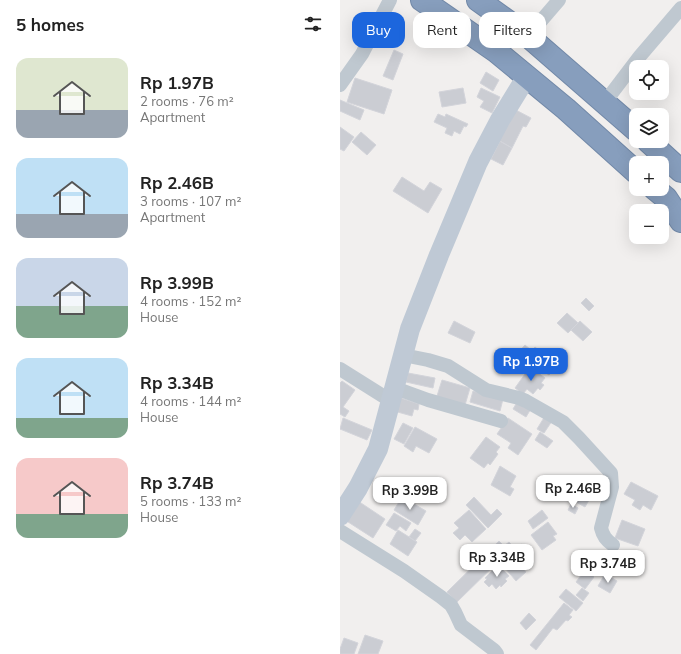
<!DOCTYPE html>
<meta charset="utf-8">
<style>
:root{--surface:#fff;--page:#f6f6f6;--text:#222;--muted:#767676;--accent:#1c66dd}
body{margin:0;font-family:Mulish,sans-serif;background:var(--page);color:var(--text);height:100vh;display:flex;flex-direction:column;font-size:15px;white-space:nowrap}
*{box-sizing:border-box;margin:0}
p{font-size:13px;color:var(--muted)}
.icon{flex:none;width:22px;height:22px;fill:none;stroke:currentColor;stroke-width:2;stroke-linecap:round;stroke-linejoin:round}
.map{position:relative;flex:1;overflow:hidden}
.sheet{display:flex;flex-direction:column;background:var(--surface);width:340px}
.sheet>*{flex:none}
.hud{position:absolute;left:12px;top:12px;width:269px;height:36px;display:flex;gap:8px}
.tools{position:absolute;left:289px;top:60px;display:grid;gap:8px}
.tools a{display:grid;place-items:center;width:40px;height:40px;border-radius:8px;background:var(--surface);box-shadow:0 4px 16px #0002;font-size:20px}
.price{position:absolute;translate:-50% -34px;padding:0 9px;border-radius:8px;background:#fff;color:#222;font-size:13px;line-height:26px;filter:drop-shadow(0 1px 2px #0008)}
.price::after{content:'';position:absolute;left:50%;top:24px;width:12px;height:9px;margin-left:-6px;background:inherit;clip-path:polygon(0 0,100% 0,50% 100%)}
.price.on{background:var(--accent);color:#fff}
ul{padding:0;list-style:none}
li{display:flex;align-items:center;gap:12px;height:100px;padding:0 16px}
li span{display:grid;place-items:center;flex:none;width:112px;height:80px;border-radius:12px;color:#555}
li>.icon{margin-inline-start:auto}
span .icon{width:48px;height:48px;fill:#fffc;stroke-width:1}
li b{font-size:17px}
h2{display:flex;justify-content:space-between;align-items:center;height:48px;padding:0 16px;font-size:17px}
.pill{padding:0 14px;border-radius:12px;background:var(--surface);box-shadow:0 4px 16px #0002;font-size:14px;line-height:36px}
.pill.on{background:var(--accent);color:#fff}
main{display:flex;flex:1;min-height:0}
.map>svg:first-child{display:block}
.building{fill:#cbcdd3;stroke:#d3d4da}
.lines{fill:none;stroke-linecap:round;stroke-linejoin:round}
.highway-casing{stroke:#7289a8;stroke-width:24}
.street{stroke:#bfc8d0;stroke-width:14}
.secondary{stroke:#bfc9d5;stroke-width:20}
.highway{stroke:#879ebd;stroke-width:22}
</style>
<main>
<section class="sheet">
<h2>5 homes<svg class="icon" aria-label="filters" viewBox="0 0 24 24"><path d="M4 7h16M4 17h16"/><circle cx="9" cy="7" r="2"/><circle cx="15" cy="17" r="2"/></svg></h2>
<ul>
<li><span style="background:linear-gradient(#dfe7d0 65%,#9aa5b1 0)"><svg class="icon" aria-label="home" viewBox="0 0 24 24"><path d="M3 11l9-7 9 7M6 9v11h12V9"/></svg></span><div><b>Rp 1.97B</b><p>2 rooms · 76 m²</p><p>Apartment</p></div></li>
<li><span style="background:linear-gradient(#bfe0f5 70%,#9aa5b1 0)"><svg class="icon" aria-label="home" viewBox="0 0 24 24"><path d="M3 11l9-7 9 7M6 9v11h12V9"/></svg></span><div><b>Rp 2.46B</b><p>3 rooms · 107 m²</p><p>Apartment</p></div></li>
<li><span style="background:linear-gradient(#c9d6e8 60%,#7fa58c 0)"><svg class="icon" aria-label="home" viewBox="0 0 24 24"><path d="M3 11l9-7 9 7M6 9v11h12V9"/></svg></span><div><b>Rp 3.99B</b><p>4 rooms · 152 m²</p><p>House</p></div></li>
<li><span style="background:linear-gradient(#bfe0f5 75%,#7fa58c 0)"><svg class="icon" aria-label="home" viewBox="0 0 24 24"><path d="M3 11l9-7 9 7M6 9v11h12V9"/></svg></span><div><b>Rp 3.34B</b><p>4 rooms · 144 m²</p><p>House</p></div></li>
<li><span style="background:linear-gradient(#f6c9c9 70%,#7fa58c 0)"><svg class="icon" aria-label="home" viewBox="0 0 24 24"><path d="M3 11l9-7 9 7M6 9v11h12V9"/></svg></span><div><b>Rp 3.74B</b><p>5 rooms · 133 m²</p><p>House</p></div></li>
</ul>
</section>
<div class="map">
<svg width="341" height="654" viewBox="0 0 341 654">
<rect width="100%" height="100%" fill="#f1efee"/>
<!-- building -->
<path class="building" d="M 54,50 L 63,54 L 53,80 L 43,76 Z
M 146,72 L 159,80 L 153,91 L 140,83 Z
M 15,78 L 52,90 L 44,114 L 7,102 Z
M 123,88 L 126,103 L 102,107 L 99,92 Z
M 141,88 L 160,97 L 152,113 L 140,107 L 144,101 L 137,97 Z
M 0,100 L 24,110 L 20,120 L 0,111 Z
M 172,108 L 191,118 L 186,127 L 183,126 L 172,148 L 156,139 Z
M 98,114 L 105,117 L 106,114 L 128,124 L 126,127 L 124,126 L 120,134 L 114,131 L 112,136 L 105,133 L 107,128 L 94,122 Z
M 0,127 L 14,137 L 4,151 L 0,149 Z
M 21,132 L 36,145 L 27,155 L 12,142 Z
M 160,141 L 172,148 L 163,165 L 151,159 Z
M 62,177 L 84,191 L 90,182 L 102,189 L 88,213 L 53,191 Z
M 246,298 L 254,306 L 249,311 L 241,303 Z
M 227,313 L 238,323 L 228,333 L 217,323 Z
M 114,321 L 135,332 L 130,343 L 108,333 Z
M 240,321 L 252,332 L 243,341 L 231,330 Z
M 185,345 L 191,350 L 182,361 L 176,355 Z
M 195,347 L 206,356 L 195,370 L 184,361 Z
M 207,356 L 217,365 L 209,375 L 203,371 L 201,373 L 196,370 Z
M 190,367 L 205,378 L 201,383 L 204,385 L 200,390 L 198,388 L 193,394 L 187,389 L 183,394 L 175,388 Z
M 68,373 L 95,378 L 93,388 L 66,382 Z
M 102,380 L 130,388 L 125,405 L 97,396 Z
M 2,381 L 15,390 L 3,407 L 9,411 L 5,417 L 0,414 L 0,383 Z
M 133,391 L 163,399 L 160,411 L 130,402 Z
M 58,397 L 79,404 L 78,410 L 74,409 L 72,416 L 54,411 Z
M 179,399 L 192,407 L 186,417 L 173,409 Z
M 205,416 L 212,421 L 204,433 L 197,429 Z
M 3,418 L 32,430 L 27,440 L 0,429 Z
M 168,418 L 192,434 L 178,455 L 168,448 L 171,443 L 157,434 Z
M 63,423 L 73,428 L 64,444 L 54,439 Z
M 75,427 L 97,439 L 89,453 L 76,446 L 73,452 L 64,446 Z
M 200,432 L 213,441 L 207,448 L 195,440 Z
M 146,437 L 160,447 L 156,452 L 158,454 L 150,465 L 148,463 L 144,468 L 130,458 Z
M 160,466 L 176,476 L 170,487 L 174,489 L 170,496 L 151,485 Z
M 291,482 L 318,496 L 311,510 L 303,505 L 300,510 L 292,505 L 295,500 L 284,494 Z
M 240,495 L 249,500 L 245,507 L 236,502 Z
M 62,497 L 86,511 L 78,525 L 54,510 Z
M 134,497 L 151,515 L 157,509 L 162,514 L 148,528 L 126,505 Z
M 18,501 L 45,519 L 33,538 L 5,520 Z
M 231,504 L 238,508 L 235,514 L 228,510 Z
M 129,510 L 146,529 L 132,542 L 125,535 L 120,540 L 113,533 L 119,528 L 114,523 Z
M 202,510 L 208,518 L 193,529 L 188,521 Z
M 54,513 L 71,523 L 66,531 L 60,526 L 56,531 L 46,525 Z
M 282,520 L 305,529 L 298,546 L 275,538 Z
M 208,522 L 217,534 L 213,536 L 216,540 L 202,550 L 191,535 Z
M 75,529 L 81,533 L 75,541 L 69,537 Z
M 58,530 L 77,542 L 68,556 L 50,544 Z
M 159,541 L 164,546 L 169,542 L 174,548 L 170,552 L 169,551 L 117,602 L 107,592 Z
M 182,544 L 187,551 L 180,556 L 175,549 Z
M 175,559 L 186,572 L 176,581 L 165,568 Z
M 158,565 L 169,576 L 165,579 L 167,581 L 161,587 L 160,585 L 156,589 L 152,584 L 149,587 L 144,582 L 147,579 L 145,578 Z
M 245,570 L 254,577 L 245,589 L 236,582 Z
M 265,574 L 277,581 L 270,593 L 258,586 Z
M 242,588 L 249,593 L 243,601 L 236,595 Z
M 226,589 L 243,603 L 236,611 L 219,597 Z
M 224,603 L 233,610 L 229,615 L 232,617 L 228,621 L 226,620 L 217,630 L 213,628 L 196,650 L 190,645 Z
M 189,613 L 196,620 L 186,630 L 180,623 Z
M 25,635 L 43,641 L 38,654 L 18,654 Z
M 4,638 L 18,643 L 14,654 L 0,654 L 0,649 Z"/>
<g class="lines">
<defs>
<path id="highway" d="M 82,0 L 157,52 L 226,109 L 296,172
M 138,0 L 188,36 L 296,130
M 308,141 L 341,171
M 315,189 L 326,198 L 341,221"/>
</defs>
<!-- highway casing -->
<use href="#highway" class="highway-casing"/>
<!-- street -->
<path class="street" d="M 188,36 L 219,0
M 0,85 L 22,54 L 50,0
M 265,102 L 300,56 L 341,8
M 63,355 L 88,360 L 108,366 L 146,390 L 179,398 L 186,401 L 223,422 L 239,438 L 271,473 L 272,487 L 261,528 C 263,536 266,540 273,545
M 0,369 L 51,401
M 55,388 L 88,400 L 161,421
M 0,531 L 64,571 L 101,597 L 111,605 L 115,612 L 121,625 L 154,650 L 157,654"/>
<!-- secondary -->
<path class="secondary" d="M 0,516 L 18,488 L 38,449 L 70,329 L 99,255 L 138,162 L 160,120 L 187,76"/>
<!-- highway -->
<use href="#highway" class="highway"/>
</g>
</svg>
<div class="tools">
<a><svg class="icon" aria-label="locate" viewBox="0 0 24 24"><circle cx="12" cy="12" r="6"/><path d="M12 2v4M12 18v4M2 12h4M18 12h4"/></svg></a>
<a><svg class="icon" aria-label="layers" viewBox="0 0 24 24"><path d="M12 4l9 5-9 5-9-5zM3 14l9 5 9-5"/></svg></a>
<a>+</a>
<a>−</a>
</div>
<b class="price on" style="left:191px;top:382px">Rp 1.97B</b>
<b class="price" style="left:233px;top:509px">Rp 2.46B</b>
<b class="price" style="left:70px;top:511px">Rp 3.99B</b>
<b class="price" style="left:157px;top:578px">Rp 3.34B</b>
<b class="price" style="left:268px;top:584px">Rp 3.74B</b>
<div class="hud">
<a class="pill on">Buy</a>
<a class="pill">Rent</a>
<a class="pill">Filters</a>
</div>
</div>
</main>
